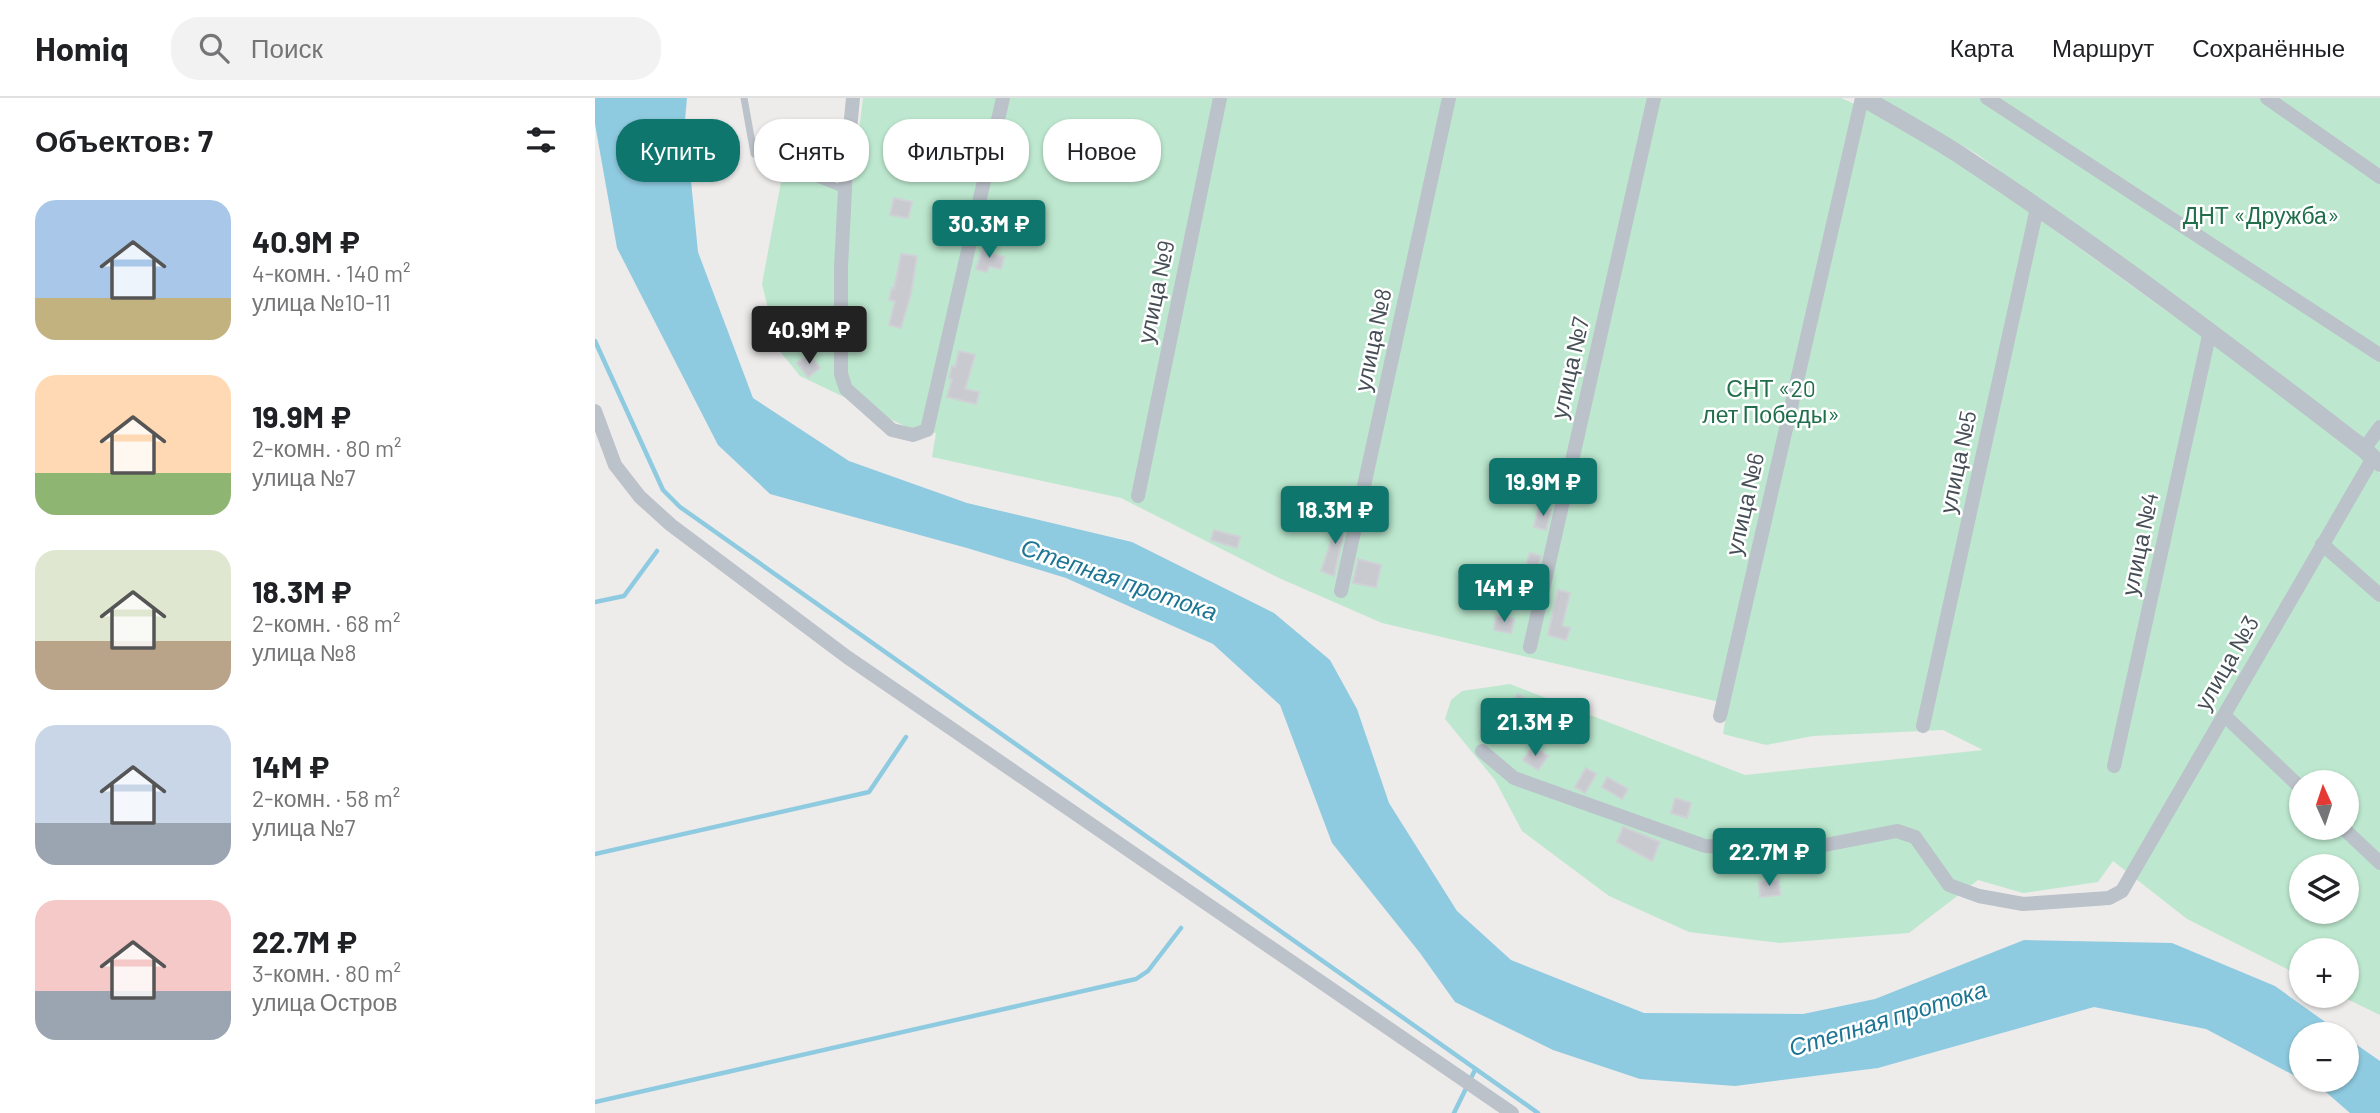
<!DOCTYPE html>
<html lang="ru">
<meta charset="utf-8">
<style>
:root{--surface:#fff;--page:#f2f2f2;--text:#202124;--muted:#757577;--line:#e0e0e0;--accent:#0f766e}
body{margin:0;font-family:Barlow,sans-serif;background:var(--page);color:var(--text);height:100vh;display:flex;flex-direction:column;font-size:26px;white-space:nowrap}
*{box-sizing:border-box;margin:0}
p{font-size:23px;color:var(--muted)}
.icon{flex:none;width:38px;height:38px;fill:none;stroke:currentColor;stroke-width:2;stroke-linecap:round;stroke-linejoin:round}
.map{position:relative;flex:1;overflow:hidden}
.panel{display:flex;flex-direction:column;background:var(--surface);width:595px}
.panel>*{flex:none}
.top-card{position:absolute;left:21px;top:21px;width:665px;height:63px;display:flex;gap:14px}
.needle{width:46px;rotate:357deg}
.fabs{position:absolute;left:1694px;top:672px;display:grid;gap:14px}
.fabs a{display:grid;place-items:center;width:70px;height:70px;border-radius:50%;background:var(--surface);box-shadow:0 2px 5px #0004;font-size:35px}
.price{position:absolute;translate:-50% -60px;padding:0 16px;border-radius:7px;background:var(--accent);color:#fff;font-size:23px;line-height:46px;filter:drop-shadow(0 2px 4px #0008)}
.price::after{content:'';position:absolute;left:50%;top:42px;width:21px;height:16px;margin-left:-10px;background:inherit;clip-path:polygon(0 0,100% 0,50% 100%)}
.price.on{background:#222;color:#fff}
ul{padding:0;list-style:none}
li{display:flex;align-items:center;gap:21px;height:175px;padding:0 35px}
li span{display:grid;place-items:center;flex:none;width:196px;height:140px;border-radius:21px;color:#555}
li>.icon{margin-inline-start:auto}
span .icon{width:84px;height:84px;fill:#fffc;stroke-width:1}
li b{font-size:30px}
h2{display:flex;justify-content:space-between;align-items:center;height:84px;padding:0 35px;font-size:30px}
.tag{padding:0 24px;border-radius:28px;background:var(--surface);box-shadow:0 2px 5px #0004;font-size:24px;line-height:63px}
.tag.on{background:var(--accent);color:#fff}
header{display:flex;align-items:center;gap:42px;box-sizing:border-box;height:98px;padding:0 35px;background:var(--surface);border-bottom:2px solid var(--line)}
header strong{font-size:33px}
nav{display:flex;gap:38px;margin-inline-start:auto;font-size:24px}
.search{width:490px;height:63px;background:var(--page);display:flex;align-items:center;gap:18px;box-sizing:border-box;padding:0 24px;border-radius:28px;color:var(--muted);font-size:26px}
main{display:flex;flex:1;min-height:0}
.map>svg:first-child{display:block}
.green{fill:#bde8cf;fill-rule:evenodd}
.water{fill:#8fcbe0}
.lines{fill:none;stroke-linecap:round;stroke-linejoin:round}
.stream{stroke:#8fcbe0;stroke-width:4.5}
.building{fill:#c9cad0;stroke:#d0d1d6;stroke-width:2}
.service{stroke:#bbc2c9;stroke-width:7}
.minor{stroke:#bbc2c9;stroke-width:14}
.tertiary{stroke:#bbc2c9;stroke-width:18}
.labels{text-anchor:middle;stroke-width:5;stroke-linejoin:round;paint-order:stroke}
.park-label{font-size:23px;fill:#206e4a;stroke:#fff}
.street-label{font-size:23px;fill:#464e56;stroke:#fff}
.water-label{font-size:24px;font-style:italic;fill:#1c7593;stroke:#fff}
</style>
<header>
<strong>Homiq</strong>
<div class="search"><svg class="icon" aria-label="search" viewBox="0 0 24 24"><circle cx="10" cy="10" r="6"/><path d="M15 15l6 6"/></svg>Поиск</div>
<nav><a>Карта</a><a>Маршрут</a><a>Сохранённые</a></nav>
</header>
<main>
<section class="panel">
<h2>Объектов: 7<svg class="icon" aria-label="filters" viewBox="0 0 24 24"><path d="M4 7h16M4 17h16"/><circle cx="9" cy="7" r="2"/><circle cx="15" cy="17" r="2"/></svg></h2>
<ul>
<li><span style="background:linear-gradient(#a9c7e8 70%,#c2b280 0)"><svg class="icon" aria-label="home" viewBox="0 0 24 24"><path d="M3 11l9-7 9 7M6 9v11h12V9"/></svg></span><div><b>40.9M ₽</b><p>4-комн. · 140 m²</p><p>улица №10-11</p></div></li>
<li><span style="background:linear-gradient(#ffd9b3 70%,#8fb573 0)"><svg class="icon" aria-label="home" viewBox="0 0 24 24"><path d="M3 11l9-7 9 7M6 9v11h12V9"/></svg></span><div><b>19.9M ₽</b><p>2-комн. · 80 m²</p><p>улица №7</p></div></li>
<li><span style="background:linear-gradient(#dfe7d0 65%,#b9a48a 0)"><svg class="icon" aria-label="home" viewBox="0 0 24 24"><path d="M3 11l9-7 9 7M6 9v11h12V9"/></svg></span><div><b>18.3M ₽</b><p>2-комн. · 68 m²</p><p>улица №8</p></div></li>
<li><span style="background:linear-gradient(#c9d6e8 70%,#9aa5b1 0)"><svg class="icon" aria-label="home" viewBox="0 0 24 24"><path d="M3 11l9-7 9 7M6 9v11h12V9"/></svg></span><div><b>14M ₽</b><p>2-комн. · 58 m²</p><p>улица №7</p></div></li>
<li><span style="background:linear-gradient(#f6c9c9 65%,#9aa5b1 0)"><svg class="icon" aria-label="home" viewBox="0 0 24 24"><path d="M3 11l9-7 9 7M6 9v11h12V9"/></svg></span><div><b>22.7M ₽</b><p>3-комн. · 80 m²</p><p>улица Остров</p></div></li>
</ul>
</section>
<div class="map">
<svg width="1785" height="1015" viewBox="0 0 1785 1015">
<rect width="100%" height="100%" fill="#eeebeb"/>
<!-- green -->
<path class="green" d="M 268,0 L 1246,0 L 1300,24 L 1401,90 L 1751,342 L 1785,375 L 1785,917 L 1746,898 L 1752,898 L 1752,852 L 1706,852 L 1706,878 L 1592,821 L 1518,763 L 1503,784 L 1428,795 L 1383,782 L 1314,835 L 1185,845 L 1094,834 L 1014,798 L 927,733 L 900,682 L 850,621 L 856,602 L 867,593 L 915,586 L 1150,677 L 1388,652 L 1348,632 L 1218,638 L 1171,647 L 1128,636 L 1133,606 L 787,525 L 684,480 L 526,400 L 337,359 L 341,335 L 320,333 L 205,278 L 183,251 L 167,186 L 188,73 L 257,89 ZM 1706,684 L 1752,684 L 1752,730 L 1706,730 ZM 1706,768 L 1752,768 L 1752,814 L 1706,814 Z
M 1281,0 L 1785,0 L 1785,360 L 1762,334 L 1382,56 Z"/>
<!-- water -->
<path class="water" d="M 0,0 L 92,0 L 90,22 L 103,154 L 158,300 L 254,363 L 372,405 L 537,444 L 679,515 L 735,562 L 762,611 L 794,705 L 862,813 L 916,862 L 1049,915 L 1208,916 L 1280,901 L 1429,842 L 1577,845 L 1680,888 L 1747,936 L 1706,936 L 1706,981 L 1611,931 L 1499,909 L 1283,970 L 1140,988 L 1045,981 L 958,952 L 860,904 L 825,855 L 737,745 L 685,607 L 618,546 L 471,480 L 372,450 L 175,396 L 123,347 L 22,150 L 0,26 Z
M 1752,940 L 1785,963 L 1785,1015 L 1755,1015 L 1732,995 L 1708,982 L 1752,982 Z"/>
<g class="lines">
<!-- stream -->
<path class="stream" d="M 0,243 L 68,392 L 85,409 L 943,1015
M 0,504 L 29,498 L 62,453
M 0,756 L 274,694 L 311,639
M 0,1004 L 541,881 L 553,873 L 586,830
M 859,1015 L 880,972"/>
</g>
<!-- building -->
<path class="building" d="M 299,100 L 317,104 L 313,120 L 295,117 Z
M 388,149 L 398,151 L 397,156 L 409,159 L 406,171 L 394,168 L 392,174 L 381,171 Z
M 306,156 L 322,158 L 316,195 L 306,230 L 294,227 L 300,203 L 294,202 L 297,190 L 299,191 Z
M 223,231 L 236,232 L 236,252 L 221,251 Z
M 364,253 L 380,257 L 370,291 L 384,294 L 381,306 L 352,299 L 357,281 L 354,280 L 357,268 L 360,269 Z
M 214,256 L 225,270 L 213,279 L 202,265 Z
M 944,409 L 956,412 L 951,432 L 939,429 Z
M 746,414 L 753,416 L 739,478 L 726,473 Z
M 619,432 L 645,439 L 642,450 L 616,442 Z
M 935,455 L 946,458 L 936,493 L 924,490 Z
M 763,461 L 786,467 L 781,489 L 758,485 Z
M 963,492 L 975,495 L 967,528 L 975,530 L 971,542 L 953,537 Z
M 901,518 L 919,521 L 916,535 L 899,532 Z
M 923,596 L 932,602 L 928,607 L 935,613 L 924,628 L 917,622 L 900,644 L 885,633 L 892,623 L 898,628 Z
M 938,648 L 953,658 L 943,672 L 928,662 Z
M 991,670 L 1001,676 L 990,695 L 980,689 Z
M 1012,679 L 1033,691 L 1027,701 L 1007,689 Z
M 1080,700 L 1096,705 L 1092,720 L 1076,715 Z
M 1028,729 L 1065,744 L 1057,763 L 1022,744 Z
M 1184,782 L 1185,797 L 1165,799 L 1164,784 Z"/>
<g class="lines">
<!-- service -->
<path class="service" d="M 149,0 L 159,56 L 250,92"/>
<!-- minor -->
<path class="minor" d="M 258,0 L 251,73 L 246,169 L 246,276 L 251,291 L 297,332 L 318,337 L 332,332 L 408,0
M 1392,0 L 1785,257
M 1672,0 L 1785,79
M 0,313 L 20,367 L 45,399 L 76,427 L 252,559 L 917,1015
M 1769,351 L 1785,329
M 543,398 L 625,0
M 1727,446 L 1785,497
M 746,493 L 854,0
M 935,549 L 1059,0
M 1629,617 L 1706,690
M 1125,618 L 1267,0
M 1328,628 L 1442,110
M 887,653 L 919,680 L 1110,748 L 1204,752 L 1302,733 L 1320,739 L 1354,787 L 1384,798 L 1428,806 L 1514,800 L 1527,793 L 1778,360 L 1785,367
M 1519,668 L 1615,233
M 1748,730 L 1785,765"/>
<!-- tertiary -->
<path class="tertiary" d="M 1269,0 C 1304,21 1340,40 1374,63 C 1510,153 1640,252 1769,351 L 1778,360"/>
</g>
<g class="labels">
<!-- park labels -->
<g class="park-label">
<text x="1666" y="126">ДНТ «Дружба»</text>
<text x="1176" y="299">СНТ «20<tspan x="1176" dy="26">лет Победы»</tspan></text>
</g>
<!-- street labels -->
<g class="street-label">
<text transform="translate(561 194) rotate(-78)" y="8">улица №9</text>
<text transform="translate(778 242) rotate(-78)" y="8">улица №8</text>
<text transform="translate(975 270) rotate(-77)" y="8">улица №7</text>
<text transform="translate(1363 364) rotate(-78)" y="8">улица №5</text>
<text transform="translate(1150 406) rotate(-77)" y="8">улица №6</text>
<text transform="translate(1545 446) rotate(-78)" y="8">улица №4</text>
<text transform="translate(1632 565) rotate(-60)" y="8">улица №3</text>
</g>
<!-- water labels -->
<g class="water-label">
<text transform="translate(524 482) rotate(19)" y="8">Степная протока</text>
<text transform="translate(1293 921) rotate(-17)" y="8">Степная протока</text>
</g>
</g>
</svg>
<div class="fabs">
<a><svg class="needle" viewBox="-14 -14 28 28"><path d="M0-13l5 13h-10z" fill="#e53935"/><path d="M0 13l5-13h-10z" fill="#757577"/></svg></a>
<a><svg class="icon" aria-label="layers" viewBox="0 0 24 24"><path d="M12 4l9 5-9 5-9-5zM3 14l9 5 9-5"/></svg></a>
<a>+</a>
<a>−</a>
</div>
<b class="price" style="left:394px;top:162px">30.3M ₽</b>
<b class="price on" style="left:214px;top:268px">40.9M ₽</b>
<b class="price" style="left:948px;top:420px">19.9M ₽</b>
<b class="price" style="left:740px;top:448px">18.3M ₽</b>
<b class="price" style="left:909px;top:526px">14M ₽</b>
<b class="price" style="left:940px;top:660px">21.3M ₽</b>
<b class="price" style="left:1174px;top:790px">22.7M ₽</b>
<div class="top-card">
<a class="tag on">Купить</a>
<a class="tag">Снять</a>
<a class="tag">Фильтры</a>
<a class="tag">Новое</a>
</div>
</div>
</main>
